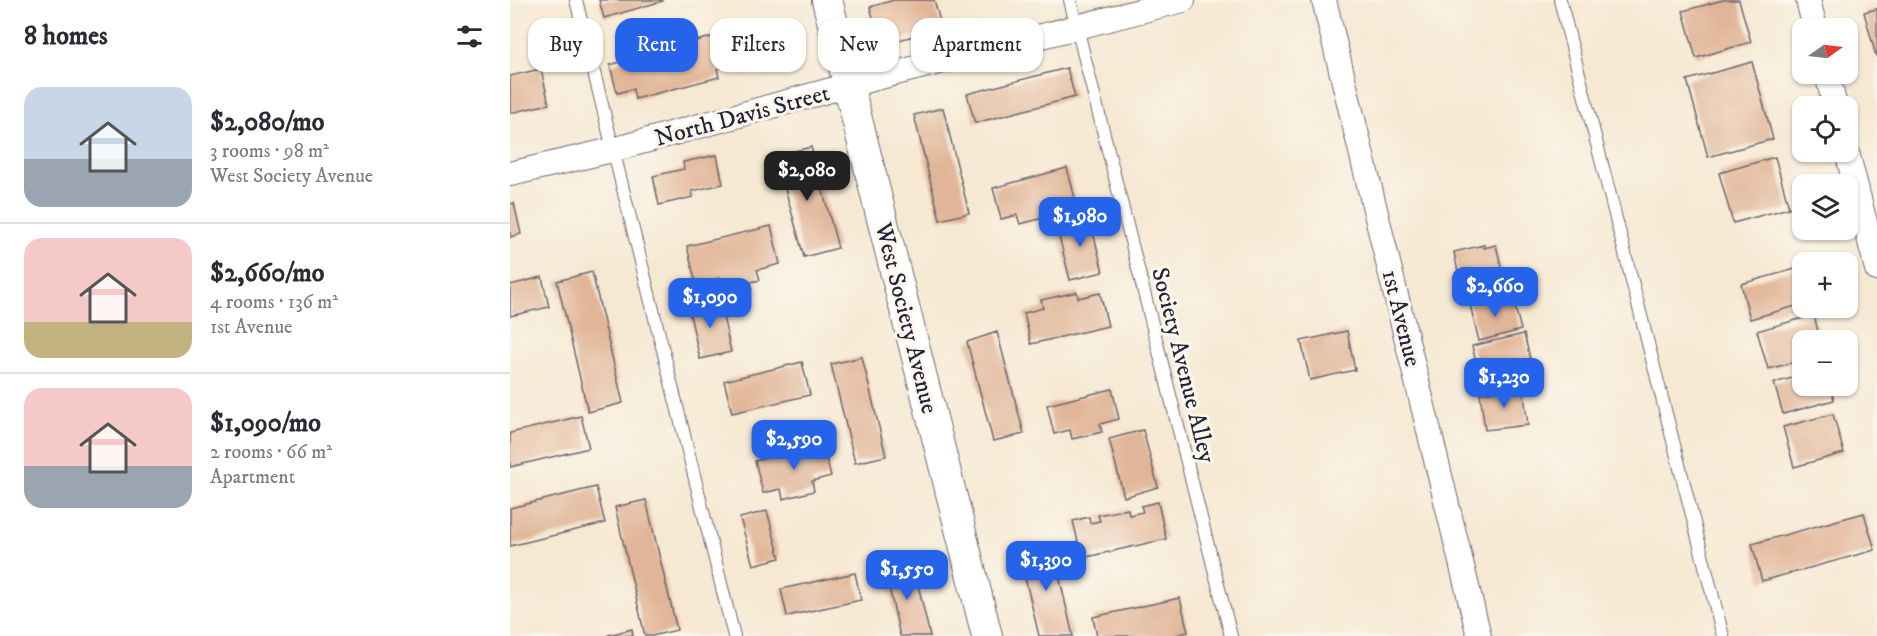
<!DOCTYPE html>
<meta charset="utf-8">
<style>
:root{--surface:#fff;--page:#f7f7f7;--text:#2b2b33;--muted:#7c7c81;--line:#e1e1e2;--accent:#2563eb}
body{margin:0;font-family:"IM FELL DW Pica",serif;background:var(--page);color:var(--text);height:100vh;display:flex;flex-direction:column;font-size:22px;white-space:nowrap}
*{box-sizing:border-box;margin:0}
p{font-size:20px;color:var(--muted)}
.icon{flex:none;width:33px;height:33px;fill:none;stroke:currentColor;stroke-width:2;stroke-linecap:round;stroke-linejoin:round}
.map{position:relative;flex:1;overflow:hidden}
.details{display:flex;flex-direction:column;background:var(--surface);width:510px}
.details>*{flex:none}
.banner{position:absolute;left:18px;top:18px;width:570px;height:54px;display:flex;gap:12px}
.needle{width:39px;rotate:76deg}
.controls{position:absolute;left:1282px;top:18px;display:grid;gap:12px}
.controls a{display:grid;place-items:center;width:66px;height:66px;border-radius:12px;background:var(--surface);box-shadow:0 2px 4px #0004;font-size:30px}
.price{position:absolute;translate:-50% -51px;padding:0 14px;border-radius:12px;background:var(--accent);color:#fff;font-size:20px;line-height:39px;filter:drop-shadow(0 2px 3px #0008)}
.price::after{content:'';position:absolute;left:50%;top:36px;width:18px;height:14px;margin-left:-9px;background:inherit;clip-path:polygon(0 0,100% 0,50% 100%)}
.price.on{background:#222;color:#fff}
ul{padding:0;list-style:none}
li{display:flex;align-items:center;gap:18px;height:150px;padding:0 24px}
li+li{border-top:2px solid var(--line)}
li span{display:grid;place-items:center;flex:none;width:168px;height:120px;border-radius:18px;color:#555}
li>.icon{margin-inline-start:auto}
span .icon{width:72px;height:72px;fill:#fffc;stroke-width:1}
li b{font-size:26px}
h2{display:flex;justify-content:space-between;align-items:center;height:72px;padding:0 24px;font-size:26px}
.tag{padding:0 21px;border-radius:18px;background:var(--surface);box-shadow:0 2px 4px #0004;font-size:21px;line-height:54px}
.tag.on{background:var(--accent);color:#fff}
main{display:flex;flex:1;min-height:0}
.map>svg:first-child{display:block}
.building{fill:#e1b597}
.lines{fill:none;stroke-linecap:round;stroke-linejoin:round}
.service-casing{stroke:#6c6770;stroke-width:14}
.minor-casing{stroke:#6c6770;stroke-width:26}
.tertiary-casing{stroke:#6c6770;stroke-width:32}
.service{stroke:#fff;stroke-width:12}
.minor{stroke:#fff;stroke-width:24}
.tertiary{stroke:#fff;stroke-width:30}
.labels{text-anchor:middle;stroke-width:6;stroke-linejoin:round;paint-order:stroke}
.street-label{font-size:24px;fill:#22223b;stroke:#fbf7ec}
</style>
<main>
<section class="details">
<h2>8 homes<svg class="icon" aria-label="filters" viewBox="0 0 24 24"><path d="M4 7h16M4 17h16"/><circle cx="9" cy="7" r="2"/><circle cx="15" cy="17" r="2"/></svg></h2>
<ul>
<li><span style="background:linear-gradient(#c9d6e8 60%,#9aa5b1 0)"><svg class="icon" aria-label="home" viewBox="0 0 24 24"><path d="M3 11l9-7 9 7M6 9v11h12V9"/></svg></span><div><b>$2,080/mo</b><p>3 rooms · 98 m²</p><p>West Society Avenue</p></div></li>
<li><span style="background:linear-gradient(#f6c9c9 70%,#c2b280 0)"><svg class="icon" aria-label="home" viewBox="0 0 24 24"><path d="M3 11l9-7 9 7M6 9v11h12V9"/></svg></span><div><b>$2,660/mo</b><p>4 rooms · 136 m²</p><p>1st Avenue</p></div></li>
<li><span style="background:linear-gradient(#f6c9c9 65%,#9aa5b1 0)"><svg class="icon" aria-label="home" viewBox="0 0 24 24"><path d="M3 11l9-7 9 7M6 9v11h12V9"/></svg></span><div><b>$1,090/mo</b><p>2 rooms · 66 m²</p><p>Apartment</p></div></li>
</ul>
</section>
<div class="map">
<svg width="1367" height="636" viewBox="0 0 1367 636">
<rect width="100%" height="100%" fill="#fbf7ec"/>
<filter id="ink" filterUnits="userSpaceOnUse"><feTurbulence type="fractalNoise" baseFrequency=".0167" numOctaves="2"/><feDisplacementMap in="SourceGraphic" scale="12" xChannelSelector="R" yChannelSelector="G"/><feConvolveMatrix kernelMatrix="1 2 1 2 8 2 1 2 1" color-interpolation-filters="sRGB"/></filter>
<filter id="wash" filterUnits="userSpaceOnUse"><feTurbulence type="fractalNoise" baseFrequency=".008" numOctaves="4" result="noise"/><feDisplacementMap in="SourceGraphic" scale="24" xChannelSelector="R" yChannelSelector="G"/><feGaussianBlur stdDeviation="1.35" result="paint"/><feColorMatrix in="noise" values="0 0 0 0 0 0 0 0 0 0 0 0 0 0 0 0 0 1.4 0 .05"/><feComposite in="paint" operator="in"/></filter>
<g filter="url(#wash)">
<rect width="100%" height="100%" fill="#f6e8d2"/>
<g id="blocks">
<!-- building -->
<path class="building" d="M 89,0 L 152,0 L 153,1 L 94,18 Z
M 384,0 L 424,0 L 432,28 L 371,45 L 360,7 Z
M 1213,0 L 1229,0 L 1241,42 L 1186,58 L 1173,11 Z
M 1367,9 L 1367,56 L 1366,56 L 1354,12 Z
M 217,33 L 225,64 L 207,69 L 209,77 L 125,99 L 123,89 L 107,93 L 100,65 L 121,59 L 120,52 L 184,36 L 186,41 Z
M 1242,62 L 1263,139 L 1198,157 L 1177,80 Z
M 557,68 L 565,97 L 465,123 L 457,94 Z
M 31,69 L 39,104 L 0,113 L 0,76 Z
M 433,108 L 459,213 L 430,220 L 404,115 Z
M 301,147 L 328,248 L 294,257 L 266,156 Z
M 207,155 L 213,184 L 182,191 L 183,197 L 149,205 L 143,176 L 174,169 L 173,162 Z
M 1265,157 L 1279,208 L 1223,223 L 1209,173 Z
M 557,168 L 565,198 L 546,203 L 549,214 L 510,224 L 507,215 L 491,219 L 483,188 Z
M 4,203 L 11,234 L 0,237 L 0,204 Z
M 579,216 L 593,272 L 560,280 L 546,224 Z
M 261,226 L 270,264 L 247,270 L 250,280 L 211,289 L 209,278 L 186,284 L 177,246 Z
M 974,245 L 974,248 L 986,245 L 995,283 L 952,292 L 944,252 Z
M 1289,268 L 1293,282 L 1293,304 L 1240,319 L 1231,284 Z
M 82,272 L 113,403 L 78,412 L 47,281 Z
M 32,277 L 39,307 L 0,316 L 0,285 Z
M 567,292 L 568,298 L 590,293 L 598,326 L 521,344 L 514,313 L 533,308 L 531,300 Z
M 1002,295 L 1011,330 L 969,341 L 960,305 Z
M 209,299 L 221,352 L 190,359 L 178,306 Z
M 1304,315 L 1310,340 L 1293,340 L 1293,360 L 1258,369 L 1247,331 Z
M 837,331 L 845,370 L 800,380 L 791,341 Z
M 487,332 L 514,434 L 483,441 L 457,342 Z
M 1014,334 L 1024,374 L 972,387 L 962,346 Z
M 352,357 L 376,456 L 345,463 L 321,364 Z
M 292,362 L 300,395 L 222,413 L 214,381 Z
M 1293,375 L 1293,386 L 1320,386 L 1324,400 L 1273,414 L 1264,383 Z
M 1013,387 L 1018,425 L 975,430 L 970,393 Z
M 602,389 L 609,419 L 590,424 L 592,432 L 562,439 L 560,430 L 544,434 L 537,405 Z
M 1323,414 L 1334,453 L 1284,467 L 1273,427 Z
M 71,416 L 79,448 L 0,467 L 0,433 Z
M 633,430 L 648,487 L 614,497 L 599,439 Z
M 312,443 L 321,476 L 302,481 L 304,491 L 273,499 L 271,489 L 253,493 L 245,461 Z
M 86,487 L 95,523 L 0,546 L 0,508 Z
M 136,500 L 167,630 L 142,636 L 135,636 L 105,507 Z
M 648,502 L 656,539 L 572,558 L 563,521 L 579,517 L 580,523 L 590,521 L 588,515 L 618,509 L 619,515 L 633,512 L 631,506 Z
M 257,511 L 270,558 L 243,565 L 230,518 Z
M 1354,513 L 1365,550 L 1252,581 L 1242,544 Z
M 542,545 L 563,636 L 529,636 L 509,552 Z
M 403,563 L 420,636 L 390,636 L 375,569 Z
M 345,573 L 351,600 L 277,616 L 271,589 Z
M 670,598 L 678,632 L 662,636 L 587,636 L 583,617 Z
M 122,629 L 123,636 L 98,636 L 98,635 Z"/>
</g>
</g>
<g filter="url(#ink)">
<use href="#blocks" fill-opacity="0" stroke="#6c6770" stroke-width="1.5"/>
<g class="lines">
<defs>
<path id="service" d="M 66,0 L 224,636
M 560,0 L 721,636
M 1050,0 L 1213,636"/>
<path id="minor" d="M 814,0 L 969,636
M 1298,0 L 1305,28
M 1317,74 L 1325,106
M 1337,152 L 1367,269
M 0,174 L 102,150 L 339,85 L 673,0"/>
<path id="tertiary" d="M 317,0 L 477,636"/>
</defs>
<!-- service casing -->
<use href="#service" class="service-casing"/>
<!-- minor casing -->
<use href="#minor" class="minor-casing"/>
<!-- tertiary casing -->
<use href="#tertiary" class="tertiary-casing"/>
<!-- service -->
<use href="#service" class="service"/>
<!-- minor -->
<use href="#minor" class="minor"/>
<!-- tertiary -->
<use href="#tertiary" class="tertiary"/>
</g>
</g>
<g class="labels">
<!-- street labels -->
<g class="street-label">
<text transform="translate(232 115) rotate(-15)" y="8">North Davis Street</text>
<text transform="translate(397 318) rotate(76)" y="8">West Society Avenue</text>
<text transform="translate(892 318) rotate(76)" y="8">1st Avenue</text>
<text transform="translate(674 365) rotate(76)" y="8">Society Avenue Alley</text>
</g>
</g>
</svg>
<div class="controls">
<a><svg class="needle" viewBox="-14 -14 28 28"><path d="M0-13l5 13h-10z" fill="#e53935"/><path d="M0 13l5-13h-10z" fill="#7c7c81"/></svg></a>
<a><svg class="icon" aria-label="locate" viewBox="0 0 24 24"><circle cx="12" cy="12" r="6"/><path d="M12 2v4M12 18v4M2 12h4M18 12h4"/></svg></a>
<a><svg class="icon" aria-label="layers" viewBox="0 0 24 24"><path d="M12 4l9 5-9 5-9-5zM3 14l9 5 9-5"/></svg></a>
<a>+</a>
<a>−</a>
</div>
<b class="price on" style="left:297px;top:202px">$2,080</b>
<b class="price" style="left:570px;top:248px">$1,980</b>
<b class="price" style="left:985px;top:318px">$2,660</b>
<b class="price" style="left:200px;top:329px">$1,090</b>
<b class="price" style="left:994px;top:409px">$1,230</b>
<b class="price" style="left:284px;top:471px">$2,590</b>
<b class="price" style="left:536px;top:592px">$1,390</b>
<b class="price" style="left:397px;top:601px">$1,550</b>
<div class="banner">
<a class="tag">Buy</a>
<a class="tag on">Rent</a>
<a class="tag">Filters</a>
<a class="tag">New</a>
<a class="tag">Apartment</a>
</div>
</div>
</main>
